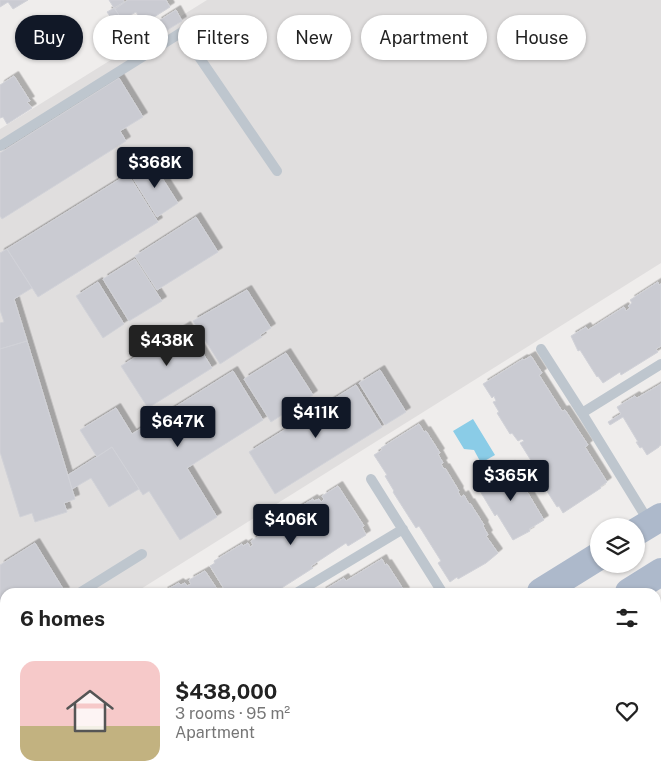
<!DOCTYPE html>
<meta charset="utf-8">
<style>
:root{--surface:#fff;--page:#f6f6f6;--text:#222;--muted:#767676;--line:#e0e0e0;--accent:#111827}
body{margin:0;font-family:"Public Sans",sans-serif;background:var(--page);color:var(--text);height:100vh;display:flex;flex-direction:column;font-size:19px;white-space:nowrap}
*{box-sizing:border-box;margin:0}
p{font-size:16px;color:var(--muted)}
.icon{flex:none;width:28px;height:28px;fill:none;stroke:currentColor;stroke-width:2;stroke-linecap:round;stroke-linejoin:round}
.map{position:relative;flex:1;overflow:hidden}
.side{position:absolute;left:0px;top:588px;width:661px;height:196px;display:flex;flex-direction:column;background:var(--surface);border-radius:15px 15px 0 0;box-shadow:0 1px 4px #0004}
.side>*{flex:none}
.banner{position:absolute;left:15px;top:15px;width:631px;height:45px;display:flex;gap:10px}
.controls{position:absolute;left:590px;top:518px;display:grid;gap:10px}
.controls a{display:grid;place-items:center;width:55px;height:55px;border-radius:50%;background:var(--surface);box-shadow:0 1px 4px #0004;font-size:25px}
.price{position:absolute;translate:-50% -42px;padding:0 11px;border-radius:5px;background:var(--accent);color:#fff;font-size:16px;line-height:32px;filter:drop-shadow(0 1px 2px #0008)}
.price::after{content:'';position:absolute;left:50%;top:30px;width:15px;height:11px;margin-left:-8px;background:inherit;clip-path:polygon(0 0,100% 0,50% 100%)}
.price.selected{background:#222;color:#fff}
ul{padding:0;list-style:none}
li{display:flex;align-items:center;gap:15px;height:125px;padding:0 20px}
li+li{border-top:1px solid var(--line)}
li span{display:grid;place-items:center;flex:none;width:140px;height:100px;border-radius:15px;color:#555}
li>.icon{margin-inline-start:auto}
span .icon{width:60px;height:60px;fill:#fffc;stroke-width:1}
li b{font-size:21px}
h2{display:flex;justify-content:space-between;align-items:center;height:60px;padding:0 20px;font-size:21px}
.tag{padding:0 18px;border-radius:22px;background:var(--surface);box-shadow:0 1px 4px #0004;font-size:18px;line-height:45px}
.tag.selected{background:var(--accent);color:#fff}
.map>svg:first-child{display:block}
.education{fill:#e0dede}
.water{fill:#8acce7}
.building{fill:#cacbd2;stroke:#d1d2d8;filter:url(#shadow)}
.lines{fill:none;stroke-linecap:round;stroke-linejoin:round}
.lane{stroke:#bec6ce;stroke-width:10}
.street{stroke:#bec6ce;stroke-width:20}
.primary{stroke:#adb9cb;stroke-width:28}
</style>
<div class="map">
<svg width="661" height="783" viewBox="0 0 661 783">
<defs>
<filter id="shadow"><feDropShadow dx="4.5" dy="-4.5" stdDeviation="0" flood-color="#0004"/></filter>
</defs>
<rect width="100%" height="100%" fill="#efedec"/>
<!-- education -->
<path class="education" d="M 207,0 L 661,0 L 661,263 L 136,592 L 5,592 L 5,675 L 0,678 L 0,129 Z"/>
<!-- water -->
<path class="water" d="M 473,419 L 495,455 L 481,463 L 474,450 L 464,449 L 453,431 Z"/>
<!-- building -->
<path class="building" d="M 0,0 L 28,0 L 13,9 L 8,2 L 0,7 Z
M 109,0 L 123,0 L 124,2 L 114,8 Z
M 128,0 L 166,0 L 170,7 L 143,24 L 136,12 L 122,20 L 115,9 Z
M 114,8 L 119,15 L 112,19 L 107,12 Z
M 176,10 L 182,21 L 164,32 L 157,22 Z
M 14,76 L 30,101 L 27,102 L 32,108 L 7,124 L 3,117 L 0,118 L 0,85 Z
M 119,78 L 143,117 L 120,131 L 126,141 L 2,219 L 0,216 L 0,153 Z
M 152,162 L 178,203 L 157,217 L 131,175 Z
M 128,174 L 158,222 L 38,297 L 7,249 Z
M 196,217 L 218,252 L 157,290 L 135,256 Z
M 7,249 L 32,288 L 14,299 L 27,341 L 0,349 L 0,323 L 4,322 L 0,310 L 0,253 Z
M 135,259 L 162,301 L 129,321 L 103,279 Z
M 98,282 L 124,324 L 103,338 L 76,296 Z
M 658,282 L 659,285 L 661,284 L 661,346 L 656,349 L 658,352 L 621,375 L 620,372 L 603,383 L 598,376 L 597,377 L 580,350 L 578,351 L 571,336 L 586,327 L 588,330 L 624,307 L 626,311 L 630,308 L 628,306 L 632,303 L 630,300 Z
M 247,290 L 271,328 L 260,335 L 262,337 L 220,364 L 193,321 Z
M 186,326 L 212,368 L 148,408 L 121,366 Z
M 27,341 L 75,499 L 64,503 L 67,512 L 35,522 L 32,513 L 20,517 L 0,452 L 0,349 Z
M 286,353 L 313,395 L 271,422 L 244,379 Z
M 531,356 L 542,373 L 539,375 L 562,411 L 565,410 L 588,445 L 585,447 L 607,482 L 600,487 L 601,488 L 563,513 L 559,506 L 557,507 L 540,480 L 543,478 L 540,474 L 543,472 L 540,469 L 537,470 L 520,443 L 524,441 L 522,439 L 518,441 L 512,433 L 510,434 L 497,413 L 499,412 L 493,402 L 496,401 L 494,396 L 492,398 L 483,384 L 523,359 L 524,360 Z
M 380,370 L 406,412 L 385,425 L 359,383 Z
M 233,371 L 263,420 L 187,468 L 217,517 L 180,540 L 149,491 L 143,495 L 112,447 L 97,457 L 80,430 L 116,408 L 132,434 Z
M 661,384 L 661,445 L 659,446 L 659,447 L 647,455 L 642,447 L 640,448 L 636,442 L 638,442 L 623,417 L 610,425 L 608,422 L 621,414 L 617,407 L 635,396 L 637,398 Z
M 356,385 L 382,427 L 275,494 L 249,452 Z
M 419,424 L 424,432 L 426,431 L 440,453 L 438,454 L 443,463 L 441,464 L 444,469 L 445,468 L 459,491 L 458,492 L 461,497 L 464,495 L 469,504 L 470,503 L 484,525 L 483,526 L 488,535 L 486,536 L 498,553 L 486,563 L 458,579 L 457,577 L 450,582 L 438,563 L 441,561 L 419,526 L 416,528 L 393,492 L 394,491 L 385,476 L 387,475 L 374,455 L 382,450 L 381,448 Z
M 112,447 L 139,489 L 109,507 L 91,478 L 72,489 L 68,475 Z
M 511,465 L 544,520 L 529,529 L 530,531 L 513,540 L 497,514 L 495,516 L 477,486 Z
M 338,486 L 364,526 L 362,527 L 366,535 L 348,546 L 346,543 L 311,566 L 313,568 L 277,591 L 275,588 L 268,592 L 226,592 L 210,566 L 215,563 L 214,561 L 242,544 L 243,546 L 248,543 L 250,547 L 253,545 L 251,541 L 279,524 L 281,527 L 285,524 L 283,521 L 287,519 L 285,516 L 313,499 L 314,501 L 319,499 L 321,502 L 324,499 L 322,496 Z
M 35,543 L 65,592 L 5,592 L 5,630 L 0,633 L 0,565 Z
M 382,559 L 385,565 L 387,564 L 405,592 L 321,592 L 344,578 L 346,581 Z
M 205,571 L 219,592 L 163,592 L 179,583 L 181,585 L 185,583 L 187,586 L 191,584 L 189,580 Z
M 656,702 L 661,704 L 661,727 L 656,738 Z
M 661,760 L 661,783 L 659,783 L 656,778 L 656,763 Z
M 64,779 L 126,779 L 128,783 L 67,783 Z
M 424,779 L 444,779 L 445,783 L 422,783 Z
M 453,779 L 524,779 L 532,781 L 532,783 L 453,783 Z"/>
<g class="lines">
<!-- lane -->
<path class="lane" d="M 0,146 L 182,32 L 277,171
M 541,349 L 582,413
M 371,479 L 442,592
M 649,522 L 582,413 L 661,364
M 81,592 L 142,554
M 298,592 L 403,529
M 0,643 L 5,640
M 0,693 L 5,690"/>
<!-- street -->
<path class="street" d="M 0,777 L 4,783"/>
<!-- primary -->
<path class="primary" d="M 636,532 L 661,517
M 541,592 L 599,556
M 629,592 L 661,572
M 240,783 L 247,779
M 325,783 L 332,779"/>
</g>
</svg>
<div class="controls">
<a><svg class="icon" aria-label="layers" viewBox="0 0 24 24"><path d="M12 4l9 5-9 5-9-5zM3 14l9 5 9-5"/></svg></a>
</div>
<b class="price" style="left:155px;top:189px">$368K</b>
<b class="price selected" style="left:167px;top:367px">$438K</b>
<b class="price" style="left:316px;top:439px">$411K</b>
<b class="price" style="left:178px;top:448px">$647K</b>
<b class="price" style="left:511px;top:502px">$365K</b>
<b class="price" style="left:291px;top:546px">$406K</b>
<div class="banner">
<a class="tag selected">Buy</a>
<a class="tag">Rent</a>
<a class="tag">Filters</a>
<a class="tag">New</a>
<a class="tag">Apartment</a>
<a class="tag">House</a>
</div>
<section class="side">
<h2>6 homes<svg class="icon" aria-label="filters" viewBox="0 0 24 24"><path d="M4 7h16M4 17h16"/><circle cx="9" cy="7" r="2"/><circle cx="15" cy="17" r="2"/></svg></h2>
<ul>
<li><span style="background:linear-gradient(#f6c9c9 65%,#c2b280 0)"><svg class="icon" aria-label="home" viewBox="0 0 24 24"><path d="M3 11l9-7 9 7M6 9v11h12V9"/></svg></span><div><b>$438,000</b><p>3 rooms · 95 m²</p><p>Apartment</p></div><svg class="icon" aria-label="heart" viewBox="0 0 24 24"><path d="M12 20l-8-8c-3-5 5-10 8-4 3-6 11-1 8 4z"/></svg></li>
</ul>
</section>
</div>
